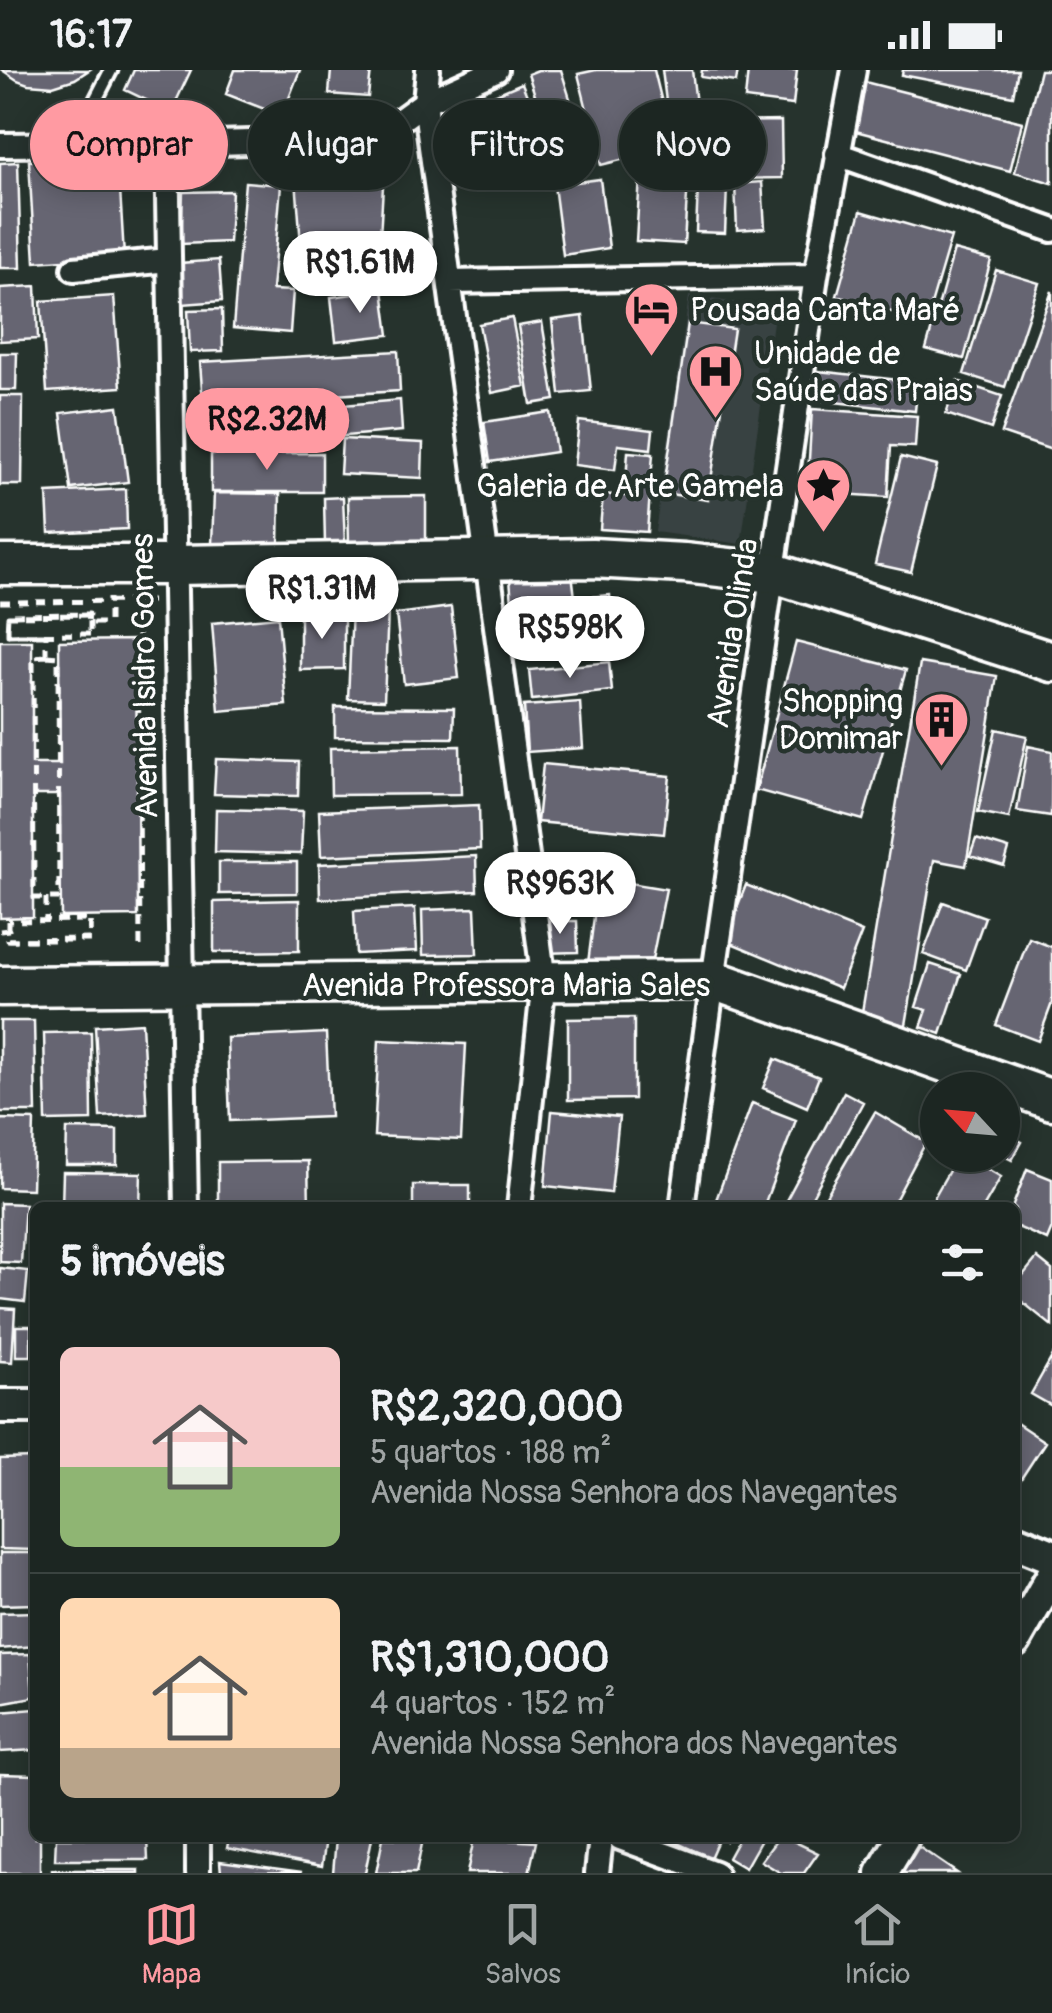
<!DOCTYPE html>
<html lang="pt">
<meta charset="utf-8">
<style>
:root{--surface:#1c2622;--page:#252e2a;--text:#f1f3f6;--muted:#a0a5a5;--line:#3a4340;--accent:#ff9aa2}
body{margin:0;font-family:Pangolin,sans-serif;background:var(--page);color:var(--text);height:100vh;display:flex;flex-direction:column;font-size:38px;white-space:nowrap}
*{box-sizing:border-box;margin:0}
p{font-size:32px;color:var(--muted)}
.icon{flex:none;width:55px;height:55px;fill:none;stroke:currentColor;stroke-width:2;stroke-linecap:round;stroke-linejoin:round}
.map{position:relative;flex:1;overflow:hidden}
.sheet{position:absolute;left:30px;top:1132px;width:990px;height:640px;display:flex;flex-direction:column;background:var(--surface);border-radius:15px;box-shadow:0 5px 25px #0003,0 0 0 2px var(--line)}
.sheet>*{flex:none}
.guide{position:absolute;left:30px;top:30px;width:992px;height:90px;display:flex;gap:20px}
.needle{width:65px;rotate:296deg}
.buttons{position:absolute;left:920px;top:1002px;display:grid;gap:20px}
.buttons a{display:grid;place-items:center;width:100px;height:100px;border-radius:50%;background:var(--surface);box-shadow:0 5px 25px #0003,0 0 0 2px var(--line);font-size:50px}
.price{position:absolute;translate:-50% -85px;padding:0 22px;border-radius:35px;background:#fff;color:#222;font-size:32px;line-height:65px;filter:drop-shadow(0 2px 5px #0008)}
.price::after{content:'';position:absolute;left:50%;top:60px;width:30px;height:22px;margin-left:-15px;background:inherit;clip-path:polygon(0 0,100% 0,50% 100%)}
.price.selected{background:var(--accent);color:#111}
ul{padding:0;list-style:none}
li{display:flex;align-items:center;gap:30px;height:250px;padding:0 30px}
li+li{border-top:2px solid var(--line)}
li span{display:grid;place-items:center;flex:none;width:280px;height:200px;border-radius:15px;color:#555}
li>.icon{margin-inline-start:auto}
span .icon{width:120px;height:120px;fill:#fffc;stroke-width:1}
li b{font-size:42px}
h2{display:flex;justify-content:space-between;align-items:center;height:120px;padding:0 30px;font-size:42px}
.chip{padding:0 35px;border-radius:45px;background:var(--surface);box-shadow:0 5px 25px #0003,0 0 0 2px var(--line);font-size:35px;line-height:90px}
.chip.selected{background:var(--accent);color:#111}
.status{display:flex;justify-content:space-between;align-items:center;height:70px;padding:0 50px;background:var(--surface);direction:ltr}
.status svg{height:28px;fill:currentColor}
.dock{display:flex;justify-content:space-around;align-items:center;height:140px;border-top:2px solid var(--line);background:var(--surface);font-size:28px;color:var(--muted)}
.dock a{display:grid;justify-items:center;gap:5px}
.dock .selected{color:var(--accent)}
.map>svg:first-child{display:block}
.built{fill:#394242}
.building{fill:#666572;stroke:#fff;stroke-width:2.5}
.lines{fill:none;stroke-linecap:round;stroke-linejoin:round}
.service-casing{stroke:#fff;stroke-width:19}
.minor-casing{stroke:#fff;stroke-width:30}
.tertiary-casing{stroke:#fff;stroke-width:38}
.secondary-casing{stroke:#fff;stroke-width:40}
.primary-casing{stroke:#fff;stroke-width:45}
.path{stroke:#fff;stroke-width:5;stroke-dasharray:10 8;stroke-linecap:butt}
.service{stroke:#26332d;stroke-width:11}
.minor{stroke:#26332d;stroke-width:22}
.tertiary{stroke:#26332d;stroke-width:30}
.secondary{stroke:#26332d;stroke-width:32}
.primary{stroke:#26332d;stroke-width:38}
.path-bridge{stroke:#fff;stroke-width:5;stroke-dasharray:10 8;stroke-linecap:butt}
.labels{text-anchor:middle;stroke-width:9;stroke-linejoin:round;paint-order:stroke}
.poi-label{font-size:32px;fill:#fff;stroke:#26332d;text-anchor:start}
.street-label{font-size:32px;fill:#fff;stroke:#26332d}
</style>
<div class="status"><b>16:17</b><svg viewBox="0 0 49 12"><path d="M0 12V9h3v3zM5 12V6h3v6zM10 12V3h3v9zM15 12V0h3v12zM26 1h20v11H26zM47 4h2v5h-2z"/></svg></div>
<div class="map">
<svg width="1052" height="1803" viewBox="0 0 1052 1803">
<rect width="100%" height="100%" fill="#26332d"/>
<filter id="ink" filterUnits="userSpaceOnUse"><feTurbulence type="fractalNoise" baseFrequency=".01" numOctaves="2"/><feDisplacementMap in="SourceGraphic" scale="20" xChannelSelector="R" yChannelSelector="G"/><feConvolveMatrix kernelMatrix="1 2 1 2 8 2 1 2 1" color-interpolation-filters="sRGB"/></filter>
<g filter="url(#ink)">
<!-- built -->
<path class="built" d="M 689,226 L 775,238 L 741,474 L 655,462 Z"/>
<!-- building -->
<path class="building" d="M 2,0 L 89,0 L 75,9 L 53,16 L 28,14 L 17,10 Z
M 134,0 L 191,0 L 171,42 L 125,20 Z
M 235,0 L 300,0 L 282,46 L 226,24 Z
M 331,0 L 371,0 L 368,27 L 329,24 Z
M 538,0 L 561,0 L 590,93 L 527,117 L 516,85 L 550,71 L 528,4 Z
M 596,0 L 654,0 L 673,77 L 601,95 L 578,4 Z
M 662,0 L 692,0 L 697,43 L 668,47 Z
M 702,0 L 738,0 L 736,12 L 701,7 Z
M 748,0 L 797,0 L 793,35 L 745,29 Z
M 903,0 L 1018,0 L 1013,26 L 902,5 Z
M 1040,0 L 1052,0 L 1052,113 L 1015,102 Z
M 861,11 L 1022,52 L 1010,101 L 848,59 Z
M 522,13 L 542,65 L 514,76 L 494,25 Z
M 494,31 L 506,87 L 487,91 L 475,35 Z
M 474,39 L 489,104 L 447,114 L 432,48 Z
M 781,51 L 782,108 L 727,109 L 726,52 Z
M 118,86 L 124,186 L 35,192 L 29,91 Z
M 18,92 L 21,198 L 0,198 L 0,93 Z
M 384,99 L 380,167 L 301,175 L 296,109 Z
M 640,107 L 688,109 L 684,174 L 636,171 Z
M 600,109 L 609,178 L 563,185 L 554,115 Z
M 245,112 L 281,115 L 272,220 L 293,221 L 290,263 L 233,258 Z
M 762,112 L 765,158 L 737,160 L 735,114 Z
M 698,116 L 727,117 L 725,163 L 696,162 Z
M 232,121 L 229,172 L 181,174 L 183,122 Z
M 861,141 L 951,167 L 926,252 L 837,226 Z
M 386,171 L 383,202 L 318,214 L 315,178 Z
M 954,180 L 991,190 L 964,289 L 926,279 Z
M 284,183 L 307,185 L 305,208 L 282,206 Z
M 219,190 L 222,231 L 183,234 L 180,193 Z
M 996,200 L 1039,213 L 1005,317 L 964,304 Z
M 36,216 L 38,269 L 0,271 L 0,218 Z
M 383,220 L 389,265 L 336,271 L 331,227 Z
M 1052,221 L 1052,380 L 1001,363 Z
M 114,226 L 121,317 L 47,322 L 41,231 Z
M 222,239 L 223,281 L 190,282 L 188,240 Z
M 583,246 L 591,321 L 560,324 L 552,250 Z
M 512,248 L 525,316 L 492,323 L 479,254 Z
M 542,252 L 555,330 L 531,334 L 518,256 Z
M 688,253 L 734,259 L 708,430 L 663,423 Z
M 398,281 L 400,321 L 203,333 L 200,292 Z
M 0,283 L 17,283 L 16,320 L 0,320 Z
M 818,301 L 918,312 L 915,341 L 815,330 Z
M 957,311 L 1002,326 L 991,359 L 946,344 Z
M 0,326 L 23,326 L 22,415 L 0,415 Z
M 400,330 L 402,361 L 311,369 L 309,338 Z
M 118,336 L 128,412 L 71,419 L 61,343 Z
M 206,336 L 293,337 L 293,370 L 205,369 Z
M 812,339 L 917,346 L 915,377 L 891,376 L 888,427 L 807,422 Z
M 550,342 L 556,382 L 490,392 L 484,352 Z
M 579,351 L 653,360 L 651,379 L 618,375 L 615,400 L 574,395 Z
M 342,369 L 423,373 L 422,408 L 340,404 Z
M 628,382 L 653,384 L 647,462 L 600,459 L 603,424 L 625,426 Z
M 322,383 L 322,422 L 211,422 L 211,384 Z
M 901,387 L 937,396 L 911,502 L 875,494 Z
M 126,419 L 127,459 L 49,463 L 47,423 Z
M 214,423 L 280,424 L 279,476 L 212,474 Z
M 426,426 L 426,473 L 349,475 L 348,427 Z
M 343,427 L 345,474 L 325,475 L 324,428 Z
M 572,503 L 575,528 L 610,525 L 613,561 L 515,570 L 510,508 Z
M 451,537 L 459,608 L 404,614 L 396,544 Z
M 352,539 L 388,541 L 384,630 L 348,629 Z
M 344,543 L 344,599 L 300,600 L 300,544 Z
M 278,547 L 286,635 L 219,641 L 212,553 Z
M 136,570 L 138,846 L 61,847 L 60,725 L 33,725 L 33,847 L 0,848 L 0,571 L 32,571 L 32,694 L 60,694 L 59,571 Z
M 796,572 L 906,600 L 863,750 L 756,720 Z
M 609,592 L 612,621 L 532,630 L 529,600 Z
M 920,593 L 997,606 L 966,796 L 934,790 L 906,955 L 861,948 Z
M 580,632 L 583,678 L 527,682 L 524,636 Z
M 335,637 L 454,638 L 453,668 L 335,667 Z
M 996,659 L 1027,666 L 1009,748 L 978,742 Z
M 460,676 L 461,724 L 331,725 L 330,678 Z
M 1028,676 L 1052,681 L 1051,746 L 1017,741 Z
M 216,689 L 299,692 L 298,726 L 214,724 Z
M 543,694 L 670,706 L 664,764 L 537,752 Z
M 479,735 L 480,779 L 321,786 L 319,741 Z
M 216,739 L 303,741 L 301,784 L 215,782 Z
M 976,769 L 1009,779 L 1004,796 L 970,786 Z
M 476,786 L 477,821 L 320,829 L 319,794 Z
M 219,792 L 297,792 L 297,823 L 219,824 Z
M 543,794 L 575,795 L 575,844 L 543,844 Z
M 599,808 L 666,819 L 650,900 L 588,893 Z
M 746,815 L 862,862 L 840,918 L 724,870 Z
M 299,830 L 299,881 L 214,882 L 214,832 Z
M 943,832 L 985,847 L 966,900 L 923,884 Z
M 415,838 L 417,881 L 356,884 L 354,841 Z
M 475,838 L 477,884 L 423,885 L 422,840 Z
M 542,851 L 577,851 L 578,882 L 542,883 Z
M 1029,868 L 1052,877 L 1052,933 L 1038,971 L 996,955 Z
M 930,894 L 961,904 L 941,964 L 921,957 L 927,940 L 916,937 Z
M 634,948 L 634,1029 L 568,1030 L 568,949 Z
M 0,951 L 34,951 L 36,1042 L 0,1042 Z
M 142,953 L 147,1044 L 100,1047 L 95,956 Z
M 91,962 L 92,1050 L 46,1051 L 44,963 Z
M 326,963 L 330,1047 L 230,1051 L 227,968 Z
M 379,970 L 466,974 L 461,1070 L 374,1066 Z
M 775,989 L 819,1007 L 807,1037 L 763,1018 Z
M 844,1022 L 863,1032 L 806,1138 L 782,1138 Z
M 752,1033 L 796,1050 L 763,1138 L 713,1138 Z
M 552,1041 L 619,1047 L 611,1123 L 545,1116 Z
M 875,1042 L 926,1072 L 891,1138 L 819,1138 Z
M 0,1049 L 34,1050 L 32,1119 L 0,1118 Z
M 67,1059 L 117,1060 L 117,1095 L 66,1095 Z
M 1004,1062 L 1022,1072 L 1012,1090 L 1002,1085 Z
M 958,1085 L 963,1085 L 1001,1107 L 983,1138 L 928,1138 Z
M 308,1091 L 309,1138 L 218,1138 L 218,1092 Z
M 1027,1099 L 1052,1109 L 1052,1158 L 1047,1170 L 1015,1156 L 1015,1138 L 1012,1138 Z
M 63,1102 L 141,1103 L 140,1138 L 62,1138 Z
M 413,1115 L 470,1115 L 470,1138 L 413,1138 Z
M 0,1133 L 25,1134 L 21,1193 L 0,1192 Z
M 1037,1188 L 1052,1200 L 1052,1256 L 1015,1226 L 1015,1215 Z
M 0,1198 L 28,1201 L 25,1232 L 0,1229 Z
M 0,1238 L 15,1239 L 12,1292 L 0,1291 Z
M 16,1256 L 31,1256 L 31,1286 L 16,1286 Z
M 1052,1287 L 1052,1336 L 1031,1324 Z
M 1015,1352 L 1045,1372 L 1015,1418 Z
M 35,1388 L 35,1480 L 0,1479 L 0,1389 Z
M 0,1483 L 35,1483 L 35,1534 L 0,1535 Z
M 35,1542 L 35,1576 L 0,1579 L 0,1543 Z
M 30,1584 L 33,1627 L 0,1633 L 0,1585 Z
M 35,1639 L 35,1680 L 0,1682 L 0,1642 Z
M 0,1704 L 35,1705 L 35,1768 L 40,1768 L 40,1803 L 0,1803 Z
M 56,1768 L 147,1768 L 148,1790 L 55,1790 Z
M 229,1768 L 326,1768 L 322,1796 L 227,1778 Z
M 336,1768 L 372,1768 L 365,1803 L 333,1803 Z
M 383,1768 L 423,1769 L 416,1803 L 376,1803 Z
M 474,1768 L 536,1772 L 529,1803 L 467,1803 Z
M 666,1768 L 727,1768 L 726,1771 L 719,1768 L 710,1788 Z
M 739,1768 L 762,1768 L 745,1798 L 728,1788 Z
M 778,1768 L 787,1768 L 818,1783 L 804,1803 L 781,1803 L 761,1791 Z
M 916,1775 L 957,1803 L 900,1803 Z
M 220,1791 L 302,1802 L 221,1803 Z
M 52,1800 L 139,1800 L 139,1803 L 52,1803 Z"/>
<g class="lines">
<defs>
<path id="service" d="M 73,74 L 111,0"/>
<path id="minor" d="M 428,0 L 425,32 L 544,911 L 519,1138
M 167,73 L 186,1138
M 0,75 L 216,73 L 317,70 L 358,65 L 399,51 L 425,32 L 496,0
M 837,84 L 1052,160
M 74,199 L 169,190
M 450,212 L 816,206
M 682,1138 L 713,910 L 816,206 L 854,0
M 198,1768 L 198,1803
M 620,1768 L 715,1803
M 597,1803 L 601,1768"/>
<path id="tertiary" d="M 1015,1571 L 1052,1506
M 882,1803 L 903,1768"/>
<path id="secondary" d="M 0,1336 L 35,1336
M 1015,1471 L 1052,1486"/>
<path id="primary" d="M 0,495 L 175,495 L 592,488 L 684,493 L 774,503 L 1052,592
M 0,916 L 713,910 L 1052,1030"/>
</defs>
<!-- service casing -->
<use href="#service" class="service-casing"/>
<!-- minor casing -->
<use href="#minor" class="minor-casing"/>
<!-- tertiary casing -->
<use href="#tertiary" class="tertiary-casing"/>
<!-- secondary casing -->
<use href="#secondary" class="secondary-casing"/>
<!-- primary casing -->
<use href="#primary" class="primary-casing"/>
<!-- path -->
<path class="path" d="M 138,524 L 140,883
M 0,532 L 152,531
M 90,564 L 7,565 L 8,545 L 89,544 L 88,553 L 109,553 L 109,528
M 46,586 L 58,587 L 59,828 L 34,828 L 33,587 Z
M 46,586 L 46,565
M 46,828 L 46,850
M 0,861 L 9,860 L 9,870 L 90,870 L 90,850 L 8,851"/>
<!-- service -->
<use href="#service" class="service"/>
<!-- minor -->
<use href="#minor" class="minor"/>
<!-- tertiary -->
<use href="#tertiary" class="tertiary"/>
<!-- secondary -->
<use href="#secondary" class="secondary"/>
<!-- primary -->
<use href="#primary" class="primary"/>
<!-- path-bridge -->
<path class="path-bridge" d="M 45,565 L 8,565 L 8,546 L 90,545 L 90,564
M 8,851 L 8,870 L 90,869 L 90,849 L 46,849"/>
</g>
</g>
<!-- icons -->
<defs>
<symbol id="hotel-pin" viewBox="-11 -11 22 30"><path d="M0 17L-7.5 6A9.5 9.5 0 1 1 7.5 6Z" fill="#ff9aa2" stroke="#26332d"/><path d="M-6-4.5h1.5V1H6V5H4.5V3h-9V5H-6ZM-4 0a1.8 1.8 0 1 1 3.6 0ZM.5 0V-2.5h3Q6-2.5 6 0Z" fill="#111"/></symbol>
<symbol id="hospital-pin" viewBox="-11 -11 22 30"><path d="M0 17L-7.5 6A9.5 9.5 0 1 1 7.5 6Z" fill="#ff9aa2" stroke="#26332d"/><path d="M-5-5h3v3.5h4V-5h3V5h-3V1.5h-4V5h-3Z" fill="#111"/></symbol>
<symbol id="sight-pin" viewBox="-11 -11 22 30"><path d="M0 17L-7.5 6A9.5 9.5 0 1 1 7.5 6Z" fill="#ff9aa2" stroke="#26332d"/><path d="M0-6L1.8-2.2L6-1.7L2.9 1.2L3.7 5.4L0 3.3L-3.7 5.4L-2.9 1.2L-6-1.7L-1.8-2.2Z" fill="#111"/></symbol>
<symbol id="building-pin" viewBox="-11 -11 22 30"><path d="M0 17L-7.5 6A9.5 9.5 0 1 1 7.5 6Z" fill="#ff9aa2" stroke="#26332d"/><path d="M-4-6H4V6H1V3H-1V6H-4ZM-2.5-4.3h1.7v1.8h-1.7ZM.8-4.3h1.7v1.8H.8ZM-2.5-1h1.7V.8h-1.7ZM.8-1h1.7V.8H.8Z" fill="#111"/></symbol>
</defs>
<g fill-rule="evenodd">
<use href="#hotel-pin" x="620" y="208" width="63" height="86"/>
<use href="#hospital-pin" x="684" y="270" width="63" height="86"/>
<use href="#sight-pin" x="792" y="384" width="63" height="86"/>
<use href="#building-pin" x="910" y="618" width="63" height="86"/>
</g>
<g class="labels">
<!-- poi labels -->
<g class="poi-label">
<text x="690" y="251">Pousada Canta Maré</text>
<text x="754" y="294">Unidade de<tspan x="754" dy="37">Saúde das Praias</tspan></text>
<text x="784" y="427" text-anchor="end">Galeria de Arte Gamela</text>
<text x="903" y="642" text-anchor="end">Shopping<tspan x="903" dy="37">Domimar</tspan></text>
</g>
<!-- street labels -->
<g class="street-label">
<text transform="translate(732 563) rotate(-81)" y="11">Avenida Olinda</text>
<text transform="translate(144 606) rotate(-91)" y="11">Avenida Isidro Gomes</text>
<text x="506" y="926">Avenida Professora Maria Sales</text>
</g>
</g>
</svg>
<div class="buttons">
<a><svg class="needle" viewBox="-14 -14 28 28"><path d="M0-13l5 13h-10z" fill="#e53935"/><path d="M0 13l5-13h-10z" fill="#a0a5a5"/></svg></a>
</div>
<b class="price" style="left:360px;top:246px">R$1.61M</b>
<b class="price selected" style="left:267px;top:403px">R$2.32M</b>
<b class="price" style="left:322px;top:572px">R$1.31M</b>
<b class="price" style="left:570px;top:611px">R$598K</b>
<b class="price" style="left:560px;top:867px">R$963K</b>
<div class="guide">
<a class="chip selected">Comprar</a>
<a class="chip">Alugar</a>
<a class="chip">Filtros</a>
<a class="chip">Novo</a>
</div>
<section class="sheet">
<h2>5 imóveis<svg class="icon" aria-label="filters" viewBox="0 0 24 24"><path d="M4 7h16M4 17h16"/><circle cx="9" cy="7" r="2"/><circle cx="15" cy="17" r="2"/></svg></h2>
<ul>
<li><span style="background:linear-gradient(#f6c9c9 60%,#8fb573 0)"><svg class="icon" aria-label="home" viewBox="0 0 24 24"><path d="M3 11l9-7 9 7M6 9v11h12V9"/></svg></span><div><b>R$2,320,000</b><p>5 quartos · 188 m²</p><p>Avenida Nossa Senhora dos Navegantes</p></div></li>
<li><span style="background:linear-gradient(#ffd9b3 75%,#b9a48a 0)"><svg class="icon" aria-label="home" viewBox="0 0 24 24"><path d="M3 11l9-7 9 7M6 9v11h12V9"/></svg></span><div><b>R$1,310,000</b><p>4 quartos · 152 m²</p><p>Avenida Nossa Senhora dos Navegantes</p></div></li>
</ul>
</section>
</div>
<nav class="dock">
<a class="selected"><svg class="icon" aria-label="map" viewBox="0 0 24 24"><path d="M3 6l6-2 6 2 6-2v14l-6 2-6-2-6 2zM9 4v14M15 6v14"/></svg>Mapa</a>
<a><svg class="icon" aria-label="saved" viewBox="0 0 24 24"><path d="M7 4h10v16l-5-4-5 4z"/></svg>Salvos</a>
<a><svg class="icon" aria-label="home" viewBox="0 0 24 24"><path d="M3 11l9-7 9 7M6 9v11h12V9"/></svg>Início</a>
</nav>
